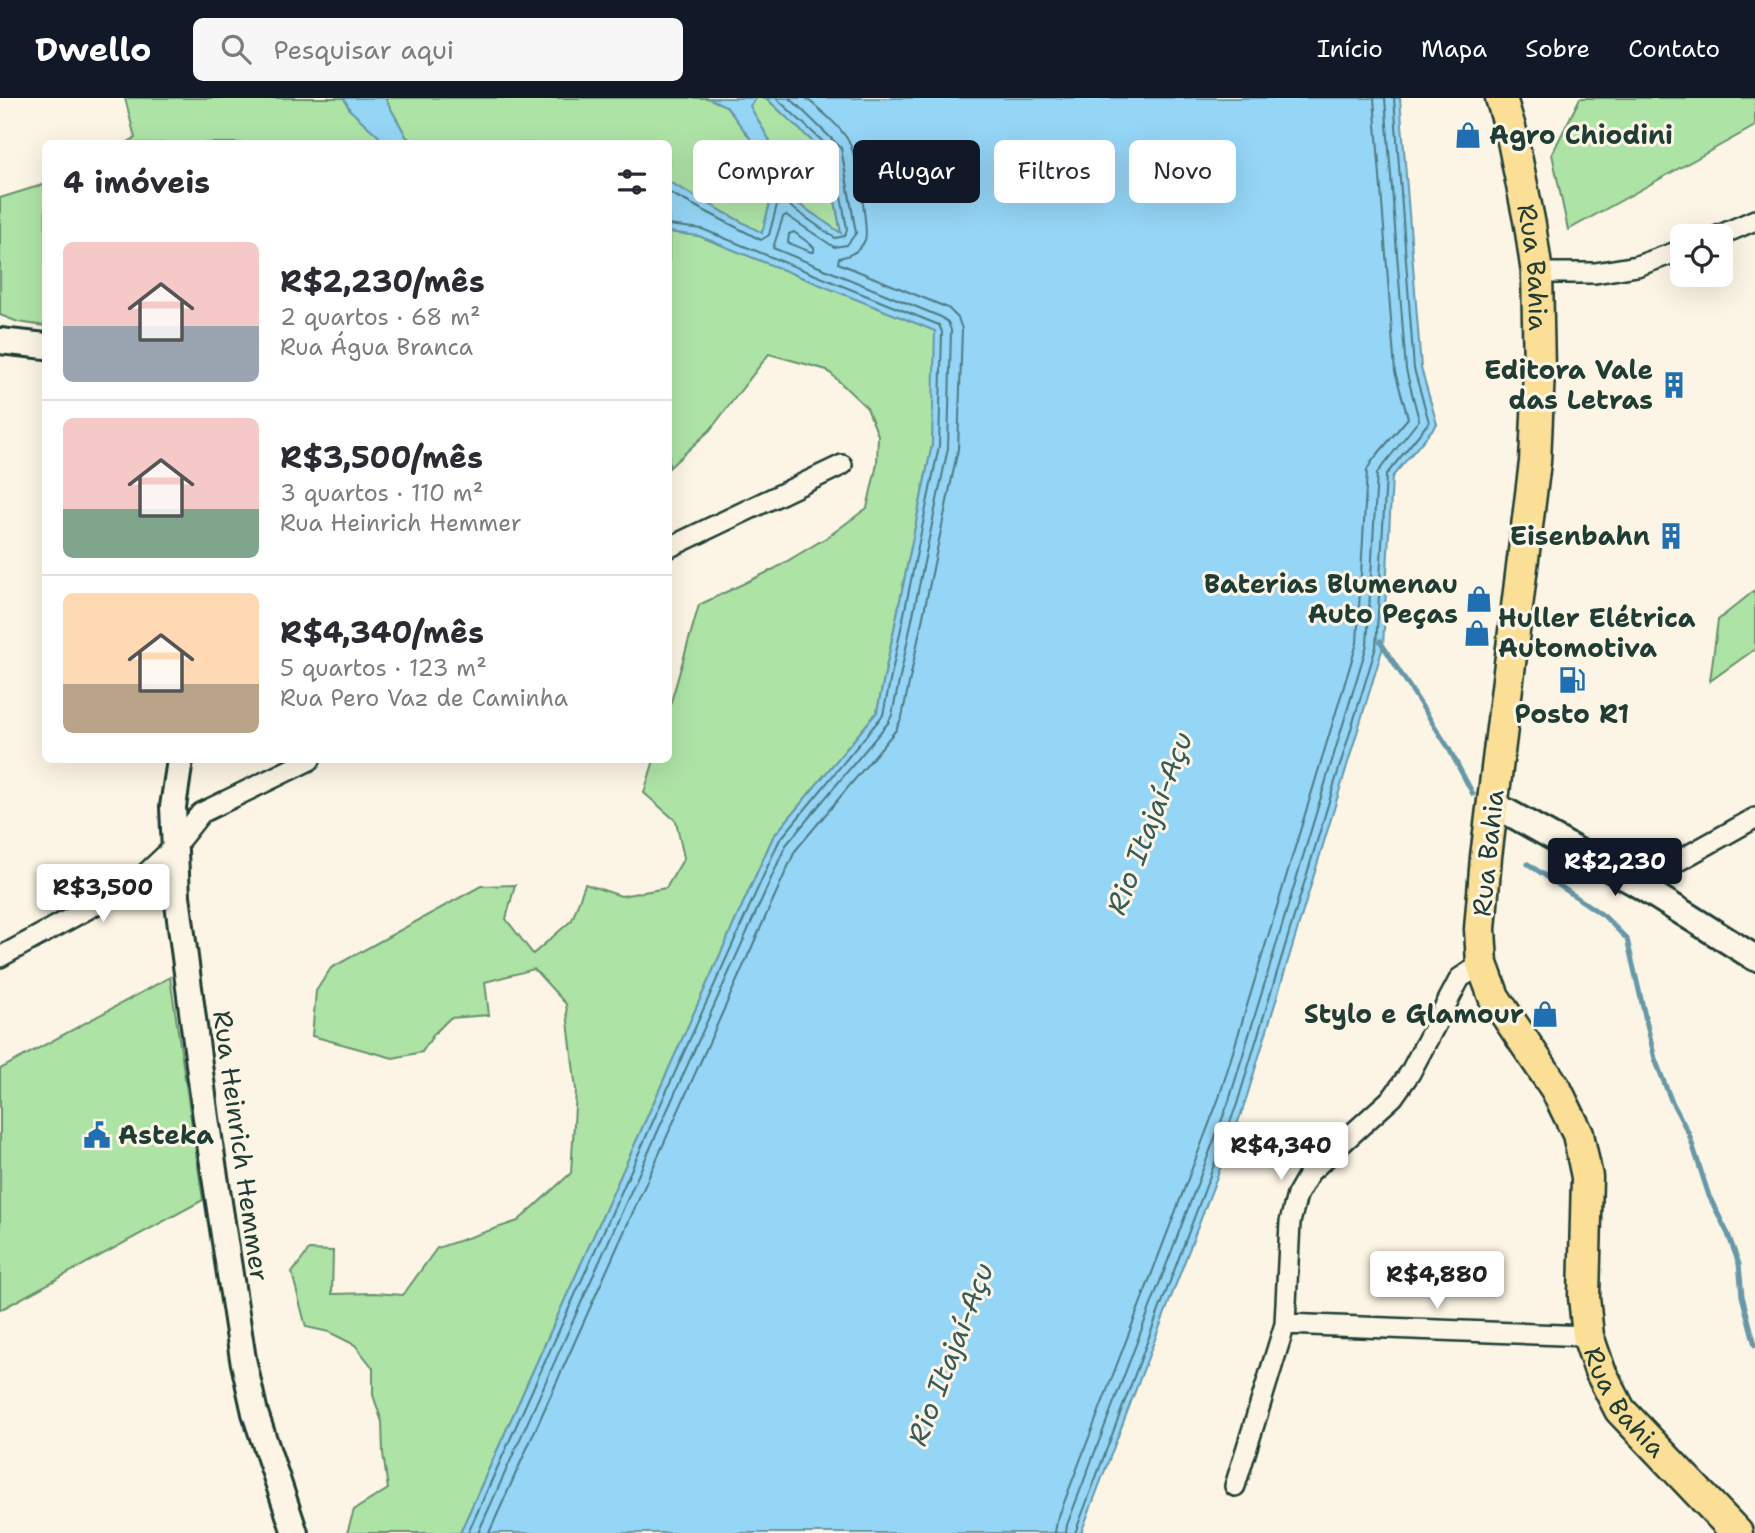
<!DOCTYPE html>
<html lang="pt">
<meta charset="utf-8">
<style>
:root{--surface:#fff;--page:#f7f7f7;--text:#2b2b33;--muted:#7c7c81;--line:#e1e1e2;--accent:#111827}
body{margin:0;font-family:"Shantell Sans",sans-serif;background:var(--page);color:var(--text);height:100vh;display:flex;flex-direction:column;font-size:26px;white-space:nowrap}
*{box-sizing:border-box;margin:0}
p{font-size:23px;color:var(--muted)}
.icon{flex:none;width:38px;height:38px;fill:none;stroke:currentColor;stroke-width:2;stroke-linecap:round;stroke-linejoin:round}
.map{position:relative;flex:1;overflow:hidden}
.side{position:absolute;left:42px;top:42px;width:630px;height:623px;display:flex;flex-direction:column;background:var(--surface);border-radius:10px;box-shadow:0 7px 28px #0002}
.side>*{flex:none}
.banner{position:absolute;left:693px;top:42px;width:665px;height:63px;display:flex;gap:14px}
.fabs{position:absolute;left:1670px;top:126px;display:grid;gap:14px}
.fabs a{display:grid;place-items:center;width:63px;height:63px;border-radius:10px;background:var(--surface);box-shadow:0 7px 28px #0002;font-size:35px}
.price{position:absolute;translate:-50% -60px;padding:0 16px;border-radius:7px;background:#fff;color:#222;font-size:23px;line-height:46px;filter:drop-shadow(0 2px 4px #0008)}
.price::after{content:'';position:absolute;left:50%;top:42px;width:21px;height:16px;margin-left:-10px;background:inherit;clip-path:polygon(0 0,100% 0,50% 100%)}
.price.active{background:var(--accent);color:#fff}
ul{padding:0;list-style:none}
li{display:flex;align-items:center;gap:21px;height:175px;padding:0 21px}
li+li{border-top:2px solid var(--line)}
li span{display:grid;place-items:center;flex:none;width:196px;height:140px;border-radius:10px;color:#555}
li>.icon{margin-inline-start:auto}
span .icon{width:84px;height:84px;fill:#fffc;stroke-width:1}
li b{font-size:30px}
h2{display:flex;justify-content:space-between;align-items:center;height:84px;padding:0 21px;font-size:30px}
.chip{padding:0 24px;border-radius:10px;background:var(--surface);box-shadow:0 7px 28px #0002;font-size:24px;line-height:63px}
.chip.active{background:var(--accent);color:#fff}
header{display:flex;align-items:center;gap:42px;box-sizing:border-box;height:98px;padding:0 35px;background:var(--accent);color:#fff}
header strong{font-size:33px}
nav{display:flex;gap:38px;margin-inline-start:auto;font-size:24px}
.search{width:490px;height:63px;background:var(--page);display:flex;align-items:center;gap:18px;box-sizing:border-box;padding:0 24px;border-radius:10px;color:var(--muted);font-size:26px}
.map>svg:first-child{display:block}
.green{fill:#aee3a6;stroke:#66906d;stroke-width:2}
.water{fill:#95d5f6;stroke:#6698a8;stroke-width:2}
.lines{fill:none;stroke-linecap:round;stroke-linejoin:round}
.shore{stroke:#4e7a82;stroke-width:2}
.stream{stroke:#6698a8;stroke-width:5}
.minor-casing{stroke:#1f3d34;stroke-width:24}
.tertiary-casing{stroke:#1f3d34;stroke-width:30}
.primary-casing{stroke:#1f3d34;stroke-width:35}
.minor{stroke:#fcf5e5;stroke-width:19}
.tertiary{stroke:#fcf5e5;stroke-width:24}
.primary{stroke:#fbdf96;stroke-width:30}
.labels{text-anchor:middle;stroke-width:6;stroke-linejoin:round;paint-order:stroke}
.poi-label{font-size:26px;font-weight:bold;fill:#1f3d34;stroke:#fcf5e5;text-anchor:end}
.street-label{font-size:26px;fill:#1f3d34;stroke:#fcf5e5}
.water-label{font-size:28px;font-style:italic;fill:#375b5b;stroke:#fcf5e5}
</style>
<header>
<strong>Dwello</strong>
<div class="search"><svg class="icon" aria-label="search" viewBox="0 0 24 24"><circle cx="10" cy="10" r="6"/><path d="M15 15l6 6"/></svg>Pesquisar aqui</div>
<nav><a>Início</a><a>Mapa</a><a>Sobre</a><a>Contato</a></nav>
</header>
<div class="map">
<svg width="1755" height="1435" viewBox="0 0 1755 1435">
<rect width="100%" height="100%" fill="#fcf5e5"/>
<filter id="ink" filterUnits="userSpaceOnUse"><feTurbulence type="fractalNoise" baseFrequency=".0143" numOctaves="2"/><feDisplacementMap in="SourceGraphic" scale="14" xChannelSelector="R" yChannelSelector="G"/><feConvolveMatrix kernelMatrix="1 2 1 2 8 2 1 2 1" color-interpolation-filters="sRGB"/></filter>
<g filter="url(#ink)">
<!-- green -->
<path class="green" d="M 125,0 L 344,0 L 350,12 L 386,45 L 126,45 L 135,40 Z
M 385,0 L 708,0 L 726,8 L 762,56 L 771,101 L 762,136 L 669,84 L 668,46 L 420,45 L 407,40 Z
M 756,0 L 766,0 L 827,57 L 841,136 L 796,104 L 771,45 L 749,8 Z
M 1580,0 L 1755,0 L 1755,28 L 1568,132 L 1552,56 Z
M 45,86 L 46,86 L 45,228 L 18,224 L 0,217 L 0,100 Z
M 669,134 L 699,138 L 936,233 L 932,347 L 877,614 L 773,739 L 460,1435 L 347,1435 L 354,1412 L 388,1391 L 383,1355 L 382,1324 L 373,1297 L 373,1270 L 355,1247 L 329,1234 L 306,1229 L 292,1175 L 309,1152 L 333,1153 L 332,1196 L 374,1195 L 403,1197 L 437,1150 L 518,1123 L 571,1075 L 576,992 L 566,906 L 534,871 L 485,884 L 489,917 L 450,920 L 434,936 L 422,954 L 393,960 L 312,938 L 316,893 L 331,870 L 481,788 L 515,787 L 506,821 L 533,856 L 572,822 L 585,786 L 621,798 L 666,790 L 684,760 L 676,723 L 644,695 L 654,662 L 668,662 L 669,611 L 699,507 L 774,471 L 829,438 L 867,410 L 877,366 L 878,337 L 867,310 L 827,272 L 769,256 L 710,332 L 669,370 Z
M 1755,492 L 1755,551 L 1710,583 L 1718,522 Z
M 170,879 L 203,1102 L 0,1212 L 0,971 Z"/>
<!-- water -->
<path class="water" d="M 344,0 L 385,0 L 407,40 L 420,45 L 386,45 L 350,12 Z
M 708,0 L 756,0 L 750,8 L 771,45 L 796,104 L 841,135 L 827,57 L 766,0 L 1400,0 L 1421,270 L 1437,326 L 1392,379 L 1383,549 L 1244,1008 L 1081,1435 L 460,1435 L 773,739 L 877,614 L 932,347 L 935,233 L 699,138 L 669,134 L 669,84 L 762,135 L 771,101 L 762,56 L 726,8 Z"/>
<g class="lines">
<!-- shore -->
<path class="shore" d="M 668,94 L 761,142 L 769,137 L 778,103 L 778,95 L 782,92 L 791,109 L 835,140 L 845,138 L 847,131 L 833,53 L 776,0
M 794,134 L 814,149 L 814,154 L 811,154 L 788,145 L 789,136 Z
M 468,1435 L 779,743 L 883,617 L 939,348 L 942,234 L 939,227 L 702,131 L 668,127
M 478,1435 L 786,747 L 888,625 L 892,617 L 948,350 L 951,232 L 948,224 L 941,219 L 773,150 L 783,119 L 786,117 L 834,149 L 847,147 L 856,135 L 841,50 L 790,0
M 489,1435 L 795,753 L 896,632 L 902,619 L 958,351 L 962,231 L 958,220 L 948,210 L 838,165 L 839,160 C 850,158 860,153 865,142 C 869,131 855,52 848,42 C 838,26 820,12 806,0
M 1055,1435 L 1057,1423 L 1219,1000 L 1357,545 L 1367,372 L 1372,363 L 1408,320 L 1395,274 L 1374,0
M 1066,1435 L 1067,1427 L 1229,1003 L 1367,547 L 1377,375 L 1419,322 L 1406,272 L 1385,0
M 1075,1435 L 1237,1006 L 1376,549 L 1386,377 L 1429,324 L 1414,271 L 1394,0"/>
<!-- stream -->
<path class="stream" d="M 1380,543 L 1448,649 L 1473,696
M 1528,766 L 1604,818 L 1627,841 L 1655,961 L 1671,1002 L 1689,1036 L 1709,1098 L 1728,1136 L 1739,1166 L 1742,1198 L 1755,1247"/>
<defs>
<path id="minor" d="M 1718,138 L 1755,122
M 1537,175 L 1595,175 L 1637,168 L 1682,152
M 668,450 L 842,367
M 1637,786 L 1755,720
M 0,859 L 137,784 L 174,749 L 201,715 L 310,662
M 1285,1226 L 1588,1238
M 1235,1388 L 1285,1226 L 1290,1124 L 1297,1097 L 1310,1074 L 1393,999 L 1410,975 L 1460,880 L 1482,866"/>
<path id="tertiary" d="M 0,243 L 46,248
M 180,662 L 173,709 L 177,798 L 206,1020 L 243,1261 L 255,1315 L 295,1435
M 1493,706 L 1637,786 L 1755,860"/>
<g id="primary">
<path id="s1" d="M 1501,0 L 1511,33 L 1530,127 L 1537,175 L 1539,272 L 1535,364 L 1486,759 L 1480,831 L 1482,866 L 1494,899 L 1556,991 L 1578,1036 L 1587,1079 L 1584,1199 L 1588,1238 L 1600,1273 L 1620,1312 L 1737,1435"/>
</g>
</defs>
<!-- minor casing -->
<use href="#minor" class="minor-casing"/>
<!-- tertiary casing -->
<use href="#tertiary" class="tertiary-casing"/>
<!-- primary casing -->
<use href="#primary" class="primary-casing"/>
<!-- minor -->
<use href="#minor" class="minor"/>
<!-- tertiary -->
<use href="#tertiary" class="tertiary"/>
<!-- primary -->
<use href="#primary" class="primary"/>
</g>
</g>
<!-- icons -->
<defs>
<symbol id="shop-bare" viewBox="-9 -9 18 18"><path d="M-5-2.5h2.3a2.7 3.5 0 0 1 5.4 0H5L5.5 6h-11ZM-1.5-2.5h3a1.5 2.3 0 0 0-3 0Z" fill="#1f6fb2" stroke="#fcf5e5" stroke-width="2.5" paint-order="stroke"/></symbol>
<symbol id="building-bare" viewBox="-9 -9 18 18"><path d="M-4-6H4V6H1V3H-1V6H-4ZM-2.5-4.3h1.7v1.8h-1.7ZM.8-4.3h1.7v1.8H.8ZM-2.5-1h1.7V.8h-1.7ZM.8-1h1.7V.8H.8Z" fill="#1f6fb2" stroke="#fcf5e5" stroke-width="2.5" paint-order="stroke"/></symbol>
<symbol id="fuel-bare" viewBox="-9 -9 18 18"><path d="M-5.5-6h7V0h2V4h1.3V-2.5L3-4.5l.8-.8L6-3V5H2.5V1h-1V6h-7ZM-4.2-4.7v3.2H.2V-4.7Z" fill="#1f6fb2" stroke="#fcf5e5" stroke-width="2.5" paint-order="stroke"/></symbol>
<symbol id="civic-bare" viewBox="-9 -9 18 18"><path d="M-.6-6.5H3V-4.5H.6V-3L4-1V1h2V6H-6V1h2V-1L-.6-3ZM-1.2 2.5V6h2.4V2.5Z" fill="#1f6fb2" stroke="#fcf5e5" stroke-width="2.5" paint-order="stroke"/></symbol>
</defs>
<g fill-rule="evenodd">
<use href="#shop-bare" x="1449" y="18" width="38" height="38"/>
<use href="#building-bare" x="1655" y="268" width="38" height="38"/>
<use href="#building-bare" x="1652" y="419" width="38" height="38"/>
<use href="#shop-bare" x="1460" y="482" width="38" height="38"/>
<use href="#shop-bare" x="1458" y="516" width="38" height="38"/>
<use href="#fuel-bare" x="1553" y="563" width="38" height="38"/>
<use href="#shop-bare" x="1526" y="897" width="38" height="38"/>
<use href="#civic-bare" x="78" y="1018" width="38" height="38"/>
</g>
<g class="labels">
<!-- poi labels -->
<g class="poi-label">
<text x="1489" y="46" text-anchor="start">Agro Chiodini</text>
<text x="1653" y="281">Editora Vale<tspan x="1653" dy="30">das Letras</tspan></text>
<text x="1650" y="447">Eisenbahn</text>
<text x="1458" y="495">Baterias Blumenau<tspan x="1458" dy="30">Auto Peças</tspan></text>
<text x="1498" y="529" text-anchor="start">Huller Elétrica<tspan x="1498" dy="30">Automotiva</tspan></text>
<text x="1572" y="625" text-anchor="middle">Posto R1</text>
<text x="1524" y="925">Stylo e Glamour</text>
<text x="118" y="1046" text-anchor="start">Asteka</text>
</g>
<!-- street labels -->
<g class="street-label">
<text dy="9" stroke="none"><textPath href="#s1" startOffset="173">Rua Bahia</textPath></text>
<text transform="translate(1488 755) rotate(-84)" y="9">Rua Bahia</text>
<text transform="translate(241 1048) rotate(82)" y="9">Rua Heinrich Hemmer</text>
<text dy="9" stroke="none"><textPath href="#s1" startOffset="1349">Rua Bahia</textPath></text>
</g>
<!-- water labels -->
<g class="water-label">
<text transform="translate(1149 725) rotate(-69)" y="10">Rio Itajaí-Açu</text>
<text transform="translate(950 1256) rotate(-69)" y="10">Rio Itajaí-Açu</text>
</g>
</g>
</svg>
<div class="fabs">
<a><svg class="icon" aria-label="locate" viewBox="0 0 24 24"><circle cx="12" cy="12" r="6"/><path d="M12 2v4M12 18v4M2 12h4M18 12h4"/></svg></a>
</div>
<b class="price active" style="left:1615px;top:800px">R$2,230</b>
<b class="price" style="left:103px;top:826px">R$3,500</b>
<b class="price" style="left:1281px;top:1084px">R$4,340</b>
<b class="price" style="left:1437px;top:1213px">R$4,880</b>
<div class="banner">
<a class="chip">Comprar</a>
<a class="chip active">Alugar</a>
<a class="chip">Filtros</a>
<a class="chip">Novo</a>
</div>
<section class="side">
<h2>4 imóveis<svg class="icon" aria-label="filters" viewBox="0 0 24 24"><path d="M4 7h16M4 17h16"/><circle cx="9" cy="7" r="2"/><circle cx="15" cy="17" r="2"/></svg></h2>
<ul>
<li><span style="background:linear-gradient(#f6c9c9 60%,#9aa5b1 0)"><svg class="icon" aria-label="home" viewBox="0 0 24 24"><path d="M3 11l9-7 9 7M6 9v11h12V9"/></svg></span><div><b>R$2,230/mês</b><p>2 quartos · 68 m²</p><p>Rua Água Branca</p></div></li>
<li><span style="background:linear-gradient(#f6c9c9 65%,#7fa58c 0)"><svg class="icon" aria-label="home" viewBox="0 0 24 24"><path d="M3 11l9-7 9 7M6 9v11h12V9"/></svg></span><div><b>R$3,500/mês</b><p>3 quartos · 110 m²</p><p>Rua Heinrich Hemmer</p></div></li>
<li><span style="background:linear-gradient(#ffd9b3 65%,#b9a48a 0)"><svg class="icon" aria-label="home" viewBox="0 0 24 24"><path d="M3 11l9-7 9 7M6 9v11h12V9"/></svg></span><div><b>R$4,340/mês</b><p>5 quartos · 123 m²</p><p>Rua Pero Vaz de Caminha</p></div></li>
</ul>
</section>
</div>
